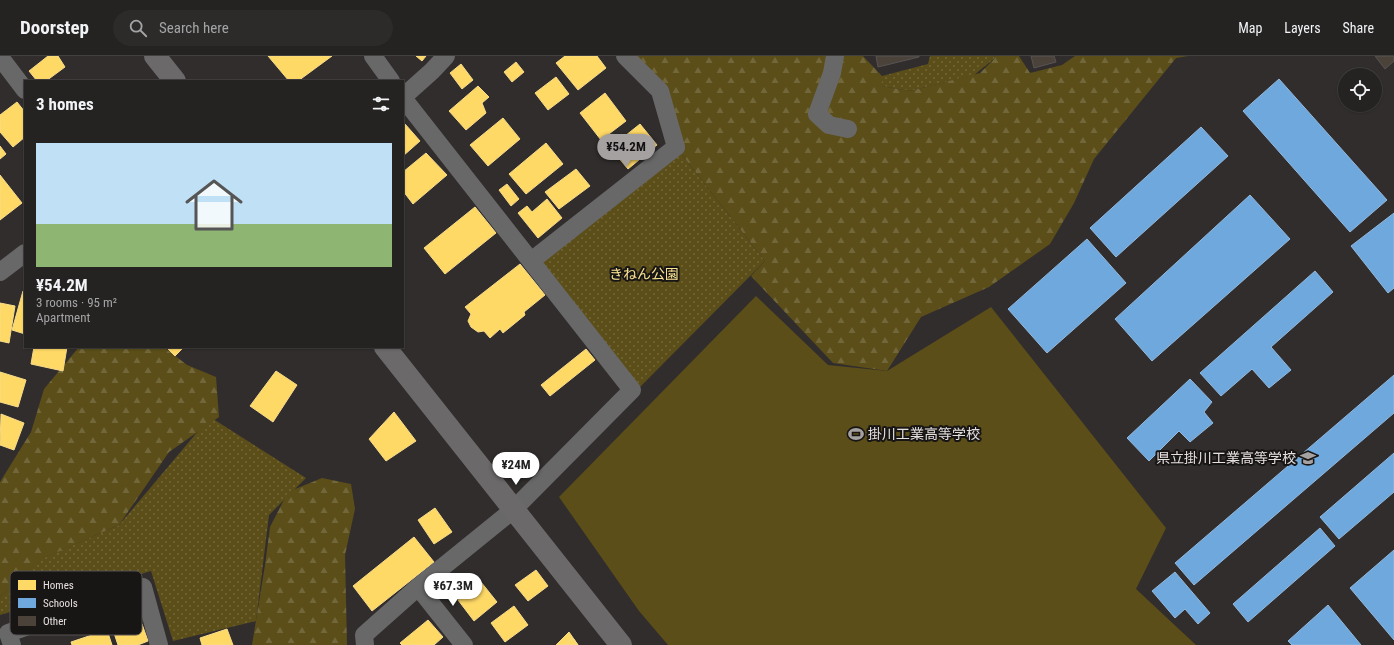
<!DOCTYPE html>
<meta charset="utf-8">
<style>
:root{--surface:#252222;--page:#2d2a2a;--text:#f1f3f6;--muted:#a3a4a5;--line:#423f40;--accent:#a6a1a1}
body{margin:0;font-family:"Roboto Condensed","Noto Sans JP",sans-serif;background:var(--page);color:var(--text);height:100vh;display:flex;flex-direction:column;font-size:15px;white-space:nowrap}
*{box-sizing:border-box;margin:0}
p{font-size:13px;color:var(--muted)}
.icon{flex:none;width:22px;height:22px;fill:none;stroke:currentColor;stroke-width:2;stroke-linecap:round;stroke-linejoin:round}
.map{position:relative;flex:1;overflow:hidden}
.drawer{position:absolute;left:24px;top:24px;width:380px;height:268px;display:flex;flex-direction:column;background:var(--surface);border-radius:0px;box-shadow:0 1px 3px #0004,0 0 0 1px var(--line)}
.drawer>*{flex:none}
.controls{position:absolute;left:1338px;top:12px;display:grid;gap:8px}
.controls a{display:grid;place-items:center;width:44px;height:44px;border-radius:50%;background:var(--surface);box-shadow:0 1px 3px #0004,0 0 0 1px var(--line);font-size:20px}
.price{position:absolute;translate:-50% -34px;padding:0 9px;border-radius:14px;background:#fff;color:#222;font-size:13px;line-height:26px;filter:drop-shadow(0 1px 2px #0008)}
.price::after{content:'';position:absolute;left:50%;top:24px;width:12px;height:9px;margin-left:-6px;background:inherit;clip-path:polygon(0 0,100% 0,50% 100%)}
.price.on{background:var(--accent);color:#111}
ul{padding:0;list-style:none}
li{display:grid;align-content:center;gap:8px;height:212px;padding:0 12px}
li+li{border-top:1px solid var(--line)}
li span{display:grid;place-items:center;height:124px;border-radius:0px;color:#555}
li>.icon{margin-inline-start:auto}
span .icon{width:72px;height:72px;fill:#fffc;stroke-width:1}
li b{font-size:17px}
h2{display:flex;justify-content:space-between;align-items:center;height:48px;padding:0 12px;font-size:17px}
header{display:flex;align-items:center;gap:24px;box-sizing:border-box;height:56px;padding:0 20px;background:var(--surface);border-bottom:1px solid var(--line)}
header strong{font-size:19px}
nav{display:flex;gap:22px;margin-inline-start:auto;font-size:14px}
.search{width:280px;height:36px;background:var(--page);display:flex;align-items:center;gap:10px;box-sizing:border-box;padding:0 14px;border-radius:22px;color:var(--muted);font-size:15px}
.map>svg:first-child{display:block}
.green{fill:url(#green-dots)}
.forest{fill:url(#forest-firs)}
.pitch{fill:#5b4e19}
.homes{fill:#ffd966;stroke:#f7db8a}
.schools{fill:#6fa8dc;stroke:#92b9dd}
.building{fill:#4b423a;stroke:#585454}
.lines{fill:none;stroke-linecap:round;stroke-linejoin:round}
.street{stroke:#696868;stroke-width:18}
.secondary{stroke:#6c696a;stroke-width:22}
.labels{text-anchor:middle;stroke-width:4;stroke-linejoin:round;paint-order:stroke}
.park-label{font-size:14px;fill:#fae390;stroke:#181515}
.poi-label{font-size:14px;fill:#e5e0df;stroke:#181515;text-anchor:start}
.key{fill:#181515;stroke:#565252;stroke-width:1}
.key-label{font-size:11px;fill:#e5e0df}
</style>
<header>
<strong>Doorstep</strong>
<div class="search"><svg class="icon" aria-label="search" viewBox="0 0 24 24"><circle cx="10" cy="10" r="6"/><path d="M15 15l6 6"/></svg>Search here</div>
<nav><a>Map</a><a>Layers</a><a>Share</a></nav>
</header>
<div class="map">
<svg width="1394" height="589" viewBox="0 0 1394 589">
<defs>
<pattern id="green-dots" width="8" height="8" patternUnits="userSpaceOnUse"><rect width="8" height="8" fill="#5b4e19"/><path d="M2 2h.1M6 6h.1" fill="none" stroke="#72673a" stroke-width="1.8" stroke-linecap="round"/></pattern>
<pattern id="forest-firs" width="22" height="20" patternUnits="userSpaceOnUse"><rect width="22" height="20" fill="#5b4e19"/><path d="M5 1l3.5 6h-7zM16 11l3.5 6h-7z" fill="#72673a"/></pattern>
</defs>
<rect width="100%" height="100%" fill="#312d2d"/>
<!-- green -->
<path class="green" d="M 930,0 L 994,0 L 995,2 L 974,19 L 910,35 L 882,30 L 882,20 L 928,8 Z
M 679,95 L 765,205 L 637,334 L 531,205 Z
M 210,361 L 306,422 L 269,459 L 256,565 L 173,585 L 151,515 L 0,559 L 0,541 L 43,502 L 119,469 Z"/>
<!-- forest -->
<path class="forest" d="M 618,0 L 863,0 L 882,20 L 882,30 L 910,35 L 980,17 L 995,2 L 994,0 L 1019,0 L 1030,17 L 1062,9 L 1075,0 L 1188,0 L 1176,2 L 1094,103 L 1074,147 L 1050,188 L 989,231 L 921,261 L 887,315 L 833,307 L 751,220 L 765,205 L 679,95 L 669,68 L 639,14 Z
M 79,291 L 164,291 L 187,309 L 216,321 L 219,361 L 169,396 L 119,469 L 44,502 L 0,541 L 0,426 L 31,376 L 44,333 Z
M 322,422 L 351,428 L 355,453 L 345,499 L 347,589 L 252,589 L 265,509 L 270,471 L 288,436 Z"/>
<!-- pitch -->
<path class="pitch" d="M 756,240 L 828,309 L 887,315 L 991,251 L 1166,472 L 1136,533 L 1196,589 L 668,589 L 639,555 L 559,441 Z"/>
<!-- homes -->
<path class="homes" d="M 48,0 L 58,0 L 65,11 L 46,25 L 37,25 L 29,15 Z
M 268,0 L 332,0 L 298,25 L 289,25 Z
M 416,0 L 426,0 L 422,5 Z
M 565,0 L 597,0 L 606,12 L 578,34 L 556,7 Z
M 516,6 L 524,16 L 512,26 L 504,16 Z
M 461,8 L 473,24 L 462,33 L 450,17 Z
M 556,21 L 569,38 L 548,54 L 535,37 Z
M 478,30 L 489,41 L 482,47 L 486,57 L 466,74 L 449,55 Z
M 605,37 L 626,65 L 601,84 L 580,57 Z
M 17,46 L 25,56 L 25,81 L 13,91 L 0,76 L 0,59 Z
M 503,62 L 520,83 L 488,110 L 470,89 Z
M 405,68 L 420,85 L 403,100 L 403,69 Z
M 640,68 L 657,89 L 628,113 L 610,92 Z
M 546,87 L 563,108 L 526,138 L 509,118 Z
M 0,90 L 6,98 L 0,103 Z
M 426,97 L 447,119 L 413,148 L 403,135 L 403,116 Z
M 576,113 L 590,130 L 559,153 L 545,136 Z
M 0,119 L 22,147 L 0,164 Z
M 507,128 L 519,143 L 511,150 L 499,134 Z
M 547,143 L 562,162 L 538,182 L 518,157 L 527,150 L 532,156 Z
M 475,151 L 496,177 L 445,218 L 424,192 Z
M 520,208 L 545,239 L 524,256 L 525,259 L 503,277 L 500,273 L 490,282 L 484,275 L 478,276 L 471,271 L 468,265 L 471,258 L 465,251 Z
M 23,235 L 25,235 L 25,278 L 12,274 Z
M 0,247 L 15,250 L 9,287 L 0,285 Z
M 34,291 L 67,291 L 63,315 L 31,308 Z
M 166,291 L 184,291 L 175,300 Z
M 586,293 L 595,304 L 550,340 L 541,329 Z
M 276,315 L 297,329 L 273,366 L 250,350 Z
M 0,316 L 26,324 L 18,351 L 0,346 Z
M 394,356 L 416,385 L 386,405 L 369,383 Z
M 1,358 L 24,367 L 14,394 L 0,389 Z
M 435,452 L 452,476 L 434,488 L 418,464 Z
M 414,481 L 434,506 L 372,555 L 353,530 Z
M 536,514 L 548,530 L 528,545 L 515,529 Z
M 481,526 L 497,546 L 474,565 L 458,544 Z
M 514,550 L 528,569 L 505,586 L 491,567 Z
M 128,562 L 132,572 L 142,568 L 148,585 L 138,589 L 118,589 L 111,568 Z
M 428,564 L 443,581 L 434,589 L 402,589 L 400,587 Z
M 227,573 L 233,589 L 202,589 L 200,582 Z
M 107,574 L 112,589 L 72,589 L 71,586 Z
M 569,576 L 578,589 L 556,589 Z
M 573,582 L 578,589 L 564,589 Z"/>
<!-- schools -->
<path class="schools" d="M 1279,23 L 1387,144 L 1350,176 L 1243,55 Z
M 1201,71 L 1228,100 L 1116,201 L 1090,172 Z
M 1250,139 L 1290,183 L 1152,305 L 1115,263 Z
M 1394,157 L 1394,232 L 1388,237 L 1351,190 Z
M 1087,183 L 1126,227 L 1047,297 L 1008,253 Z
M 1315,215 L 1333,236 L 1271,291 L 1291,314 L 1269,332 L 1252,313 L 1221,340 L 1200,317 Z
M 1394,319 L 1394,357 L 1194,529 L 1175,507 Z
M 1190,323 L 1212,346 L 1204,356 L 1213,367 L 1190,386 L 1179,375 L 1149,405 L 1127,382 Z
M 1394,397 L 1394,436 L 1339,483 L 1320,461 Z
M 1320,472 L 1335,490 L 1248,566 L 1233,548 Z
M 1394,494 L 1394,584 L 1350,532 Z
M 1175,516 L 1210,557 L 1198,568 L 1185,553 L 1175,562 L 1152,535 Z
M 1328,549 L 1361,589 L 1292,589 L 1288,585 Z"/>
<!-- building -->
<path class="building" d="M 876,0 L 919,0 L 919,1 L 878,11 Z
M 1031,0 L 1054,0 L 1056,6 L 1034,12 Z
M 1375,0 L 1394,0 L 1394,5 L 1385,13 Z"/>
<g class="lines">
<!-- street -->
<path class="street" d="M 373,0 L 391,25
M 835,0 L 832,17 L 817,58 L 829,69 L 848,73
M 0,1 L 25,34
M 403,41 L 432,15 L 446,0
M 531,205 L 676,91 L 660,35 L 625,0
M 0,216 L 25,197
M 418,531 L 464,589
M 12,589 L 8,577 L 143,531 L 159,589
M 365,589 L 364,579 L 418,531 L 513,454 L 632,334 L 403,42"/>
<!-- secondary -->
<path class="secondary" d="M 155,0 L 175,25
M 385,291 L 621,589"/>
</g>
<!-- icons -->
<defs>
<symbol id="stadium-bare" viewBox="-9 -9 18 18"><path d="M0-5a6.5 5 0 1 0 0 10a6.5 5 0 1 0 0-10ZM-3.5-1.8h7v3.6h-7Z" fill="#a6a1a1" stroke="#181515" stroke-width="2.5" paint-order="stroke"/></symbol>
<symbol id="school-bare" viewBox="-9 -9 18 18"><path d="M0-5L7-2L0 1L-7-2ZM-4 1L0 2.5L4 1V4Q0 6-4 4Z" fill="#a6a1a1" stroke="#181515" stroke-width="2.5" paint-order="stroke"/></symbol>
</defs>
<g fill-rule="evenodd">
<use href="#stadium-bare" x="845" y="367" width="22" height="22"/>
<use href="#school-bare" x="1297" y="391" width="22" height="22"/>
</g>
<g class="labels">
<!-- park labels -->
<g class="park-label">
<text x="644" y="223">きねん公園</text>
</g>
<!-- poi labels -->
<g class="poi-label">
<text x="868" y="383">掛川工業高等学校</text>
<text x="1296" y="407" text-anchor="end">県立掛川工業高等学校</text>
</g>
</g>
<!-- legend -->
<rect x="10" y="515" width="132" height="64" rx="6" class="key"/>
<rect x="18" y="524" width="18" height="10" fill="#ffd966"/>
<rect x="18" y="542" width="18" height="10" fill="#6fa8dc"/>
<rect x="18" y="560" width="18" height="10" fill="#4b423a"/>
<g class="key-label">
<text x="43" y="533">Homes</text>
<text x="43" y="551">Schools</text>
<text x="43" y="569">Other</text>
</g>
</svg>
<div class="controls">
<a><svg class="icon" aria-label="locate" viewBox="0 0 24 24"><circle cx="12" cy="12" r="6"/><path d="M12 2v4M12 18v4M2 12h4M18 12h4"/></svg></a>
</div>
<b class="price on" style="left:626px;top:112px">¥54.2M</b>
<b class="price" style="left:516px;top:430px">¥24M</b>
<b class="price" style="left:453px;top:551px">¥67.3M</b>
<section class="drawer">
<h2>3 homes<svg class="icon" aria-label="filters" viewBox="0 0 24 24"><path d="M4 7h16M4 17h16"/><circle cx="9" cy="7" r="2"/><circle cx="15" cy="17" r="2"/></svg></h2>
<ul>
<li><span style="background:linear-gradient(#bfe0f5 65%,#8fb573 0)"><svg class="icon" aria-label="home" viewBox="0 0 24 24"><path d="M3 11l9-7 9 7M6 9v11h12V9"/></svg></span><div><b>¥54.2M</b><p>3 rooms · 95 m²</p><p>Apartment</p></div></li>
</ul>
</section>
</div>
